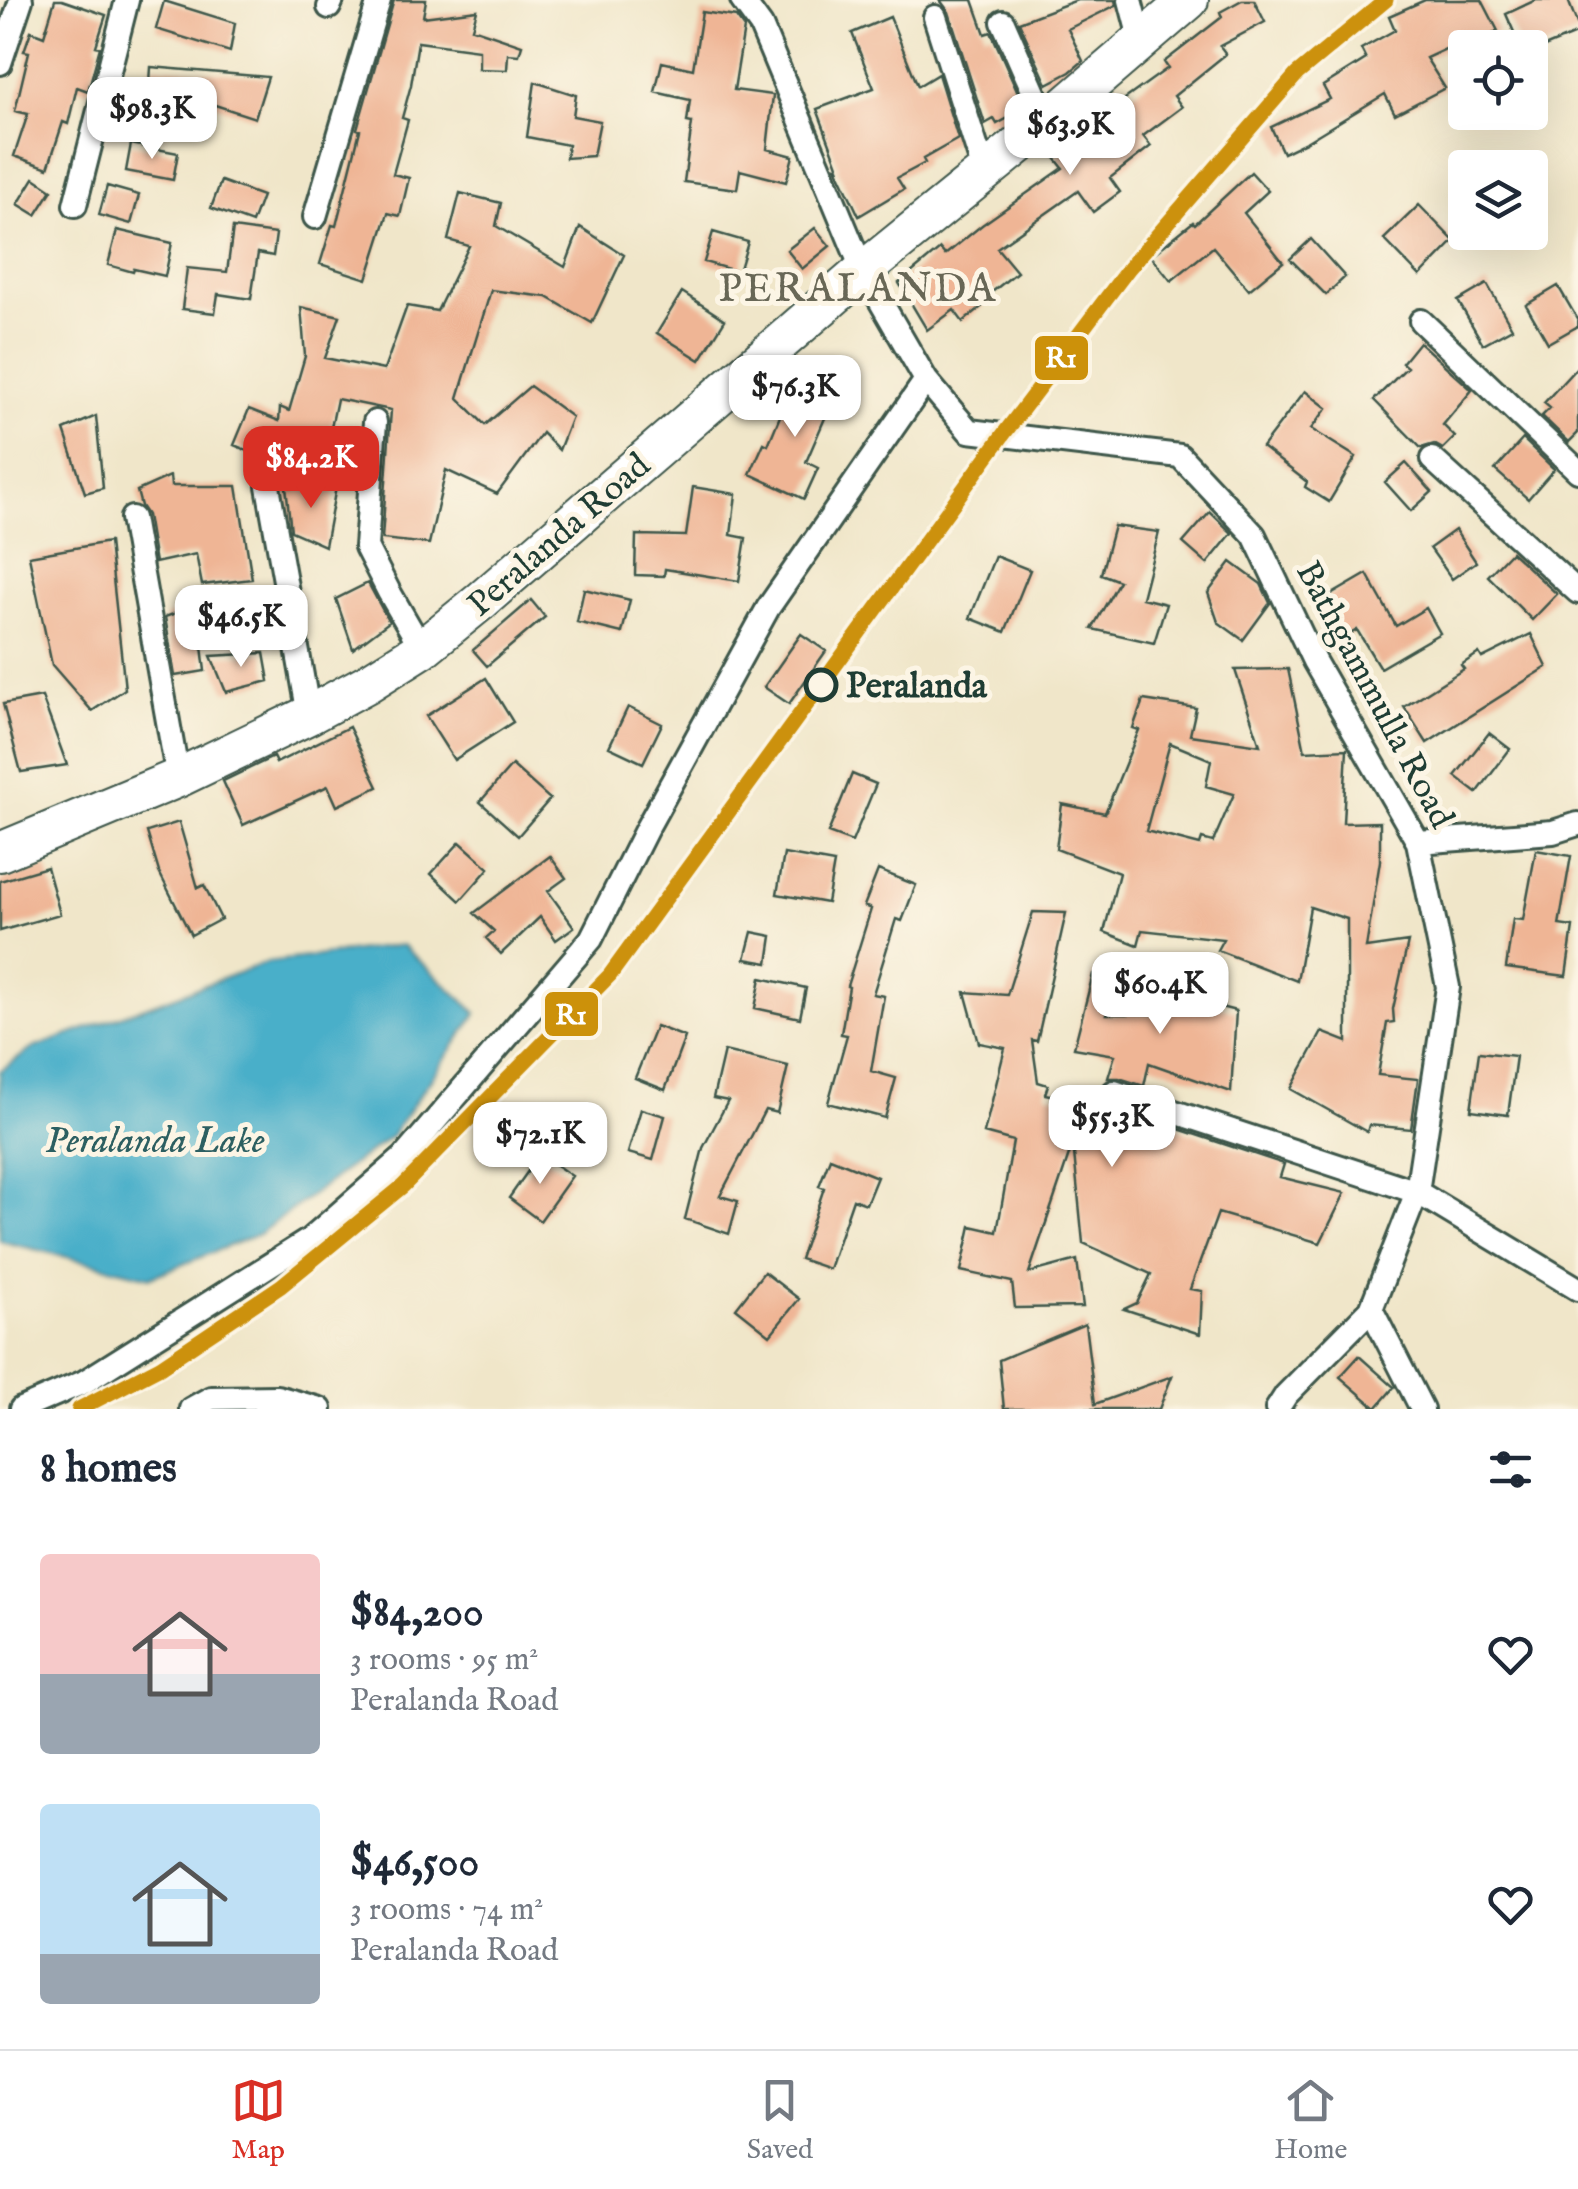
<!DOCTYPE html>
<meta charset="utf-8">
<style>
:root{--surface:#fff;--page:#f2f2f3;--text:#1f2937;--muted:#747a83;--line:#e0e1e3;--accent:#d93025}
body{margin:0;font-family:"IM FELL English",serif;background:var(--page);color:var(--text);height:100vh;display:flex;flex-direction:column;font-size:38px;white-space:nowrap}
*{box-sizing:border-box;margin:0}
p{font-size:32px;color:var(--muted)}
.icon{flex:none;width:55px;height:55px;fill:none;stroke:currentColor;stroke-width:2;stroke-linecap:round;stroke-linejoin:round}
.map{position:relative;height:1409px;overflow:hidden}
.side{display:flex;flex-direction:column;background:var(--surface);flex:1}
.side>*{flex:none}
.tools{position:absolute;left:1448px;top:30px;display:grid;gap:20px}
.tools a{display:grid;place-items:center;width:100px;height:100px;border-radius:10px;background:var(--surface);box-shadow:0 10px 40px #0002;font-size:50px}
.price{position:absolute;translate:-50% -85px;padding:0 22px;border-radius:20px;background:#fff;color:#222;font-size:32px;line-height:65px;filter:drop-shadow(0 2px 5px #0008)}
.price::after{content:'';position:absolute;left:50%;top:60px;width:30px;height:22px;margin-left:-15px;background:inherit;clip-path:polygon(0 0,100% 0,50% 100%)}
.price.current{background:var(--accent);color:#fff}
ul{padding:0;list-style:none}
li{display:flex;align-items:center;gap:30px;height:250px;padding:0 40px}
li span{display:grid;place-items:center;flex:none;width:280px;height:200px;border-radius:10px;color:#555}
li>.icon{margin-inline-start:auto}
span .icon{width:120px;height:120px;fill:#fffc;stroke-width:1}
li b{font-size:42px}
h2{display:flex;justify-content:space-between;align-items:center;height:120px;padding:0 40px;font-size:42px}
.tab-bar{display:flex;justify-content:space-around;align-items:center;height:140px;border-top:2px solid var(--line);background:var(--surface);font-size:28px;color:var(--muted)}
.tab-bar a{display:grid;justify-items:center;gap:5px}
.tab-bar .current{color:var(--accent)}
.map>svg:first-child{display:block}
.water{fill:#4aafc9;stroke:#34767e;stroke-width:2.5}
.building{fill:#efb595;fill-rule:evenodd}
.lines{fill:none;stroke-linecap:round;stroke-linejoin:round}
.minor-casing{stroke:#3e564a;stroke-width:28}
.primary-casing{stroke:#3e564a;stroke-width:42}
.minor{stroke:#fff;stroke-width:22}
.primary{stroke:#fff;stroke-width:38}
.rail-1-casing{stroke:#fcf5e5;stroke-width:22}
.rail-1{stroke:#cc910a;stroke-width:15}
.stop-dot{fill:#fcf5e5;stroke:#1f3d34;stroke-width:5}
.labels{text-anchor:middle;stroke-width:10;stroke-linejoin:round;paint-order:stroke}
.street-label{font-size:35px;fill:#1f3d34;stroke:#fcf5e5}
.stop-label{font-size:35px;font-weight:bold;fill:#1f3d34;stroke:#fcf5e5;text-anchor:start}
.water-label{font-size:38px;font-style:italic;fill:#2c5f61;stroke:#fcf5e5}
.quarter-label{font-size:40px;letter-spacing:2.5px;fill:#686756;stroke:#fcf5e5}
.line-badge{stroke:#fcf5e5;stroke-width:4}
.badge-label{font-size:28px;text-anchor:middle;font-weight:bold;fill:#fff}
</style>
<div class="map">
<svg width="1578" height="1409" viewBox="0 0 1578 1409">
<rect width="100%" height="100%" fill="#fcf5e5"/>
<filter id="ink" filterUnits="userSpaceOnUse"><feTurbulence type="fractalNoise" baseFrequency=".01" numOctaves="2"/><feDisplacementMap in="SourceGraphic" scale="20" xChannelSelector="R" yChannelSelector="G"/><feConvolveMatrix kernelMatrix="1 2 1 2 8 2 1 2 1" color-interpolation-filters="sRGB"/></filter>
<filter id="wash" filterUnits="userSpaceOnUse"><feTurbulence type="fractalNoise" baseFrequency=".0048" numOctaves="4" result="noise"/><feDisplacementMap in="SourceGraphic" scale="40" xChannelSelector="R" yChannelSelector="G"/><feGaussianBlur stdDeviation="2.25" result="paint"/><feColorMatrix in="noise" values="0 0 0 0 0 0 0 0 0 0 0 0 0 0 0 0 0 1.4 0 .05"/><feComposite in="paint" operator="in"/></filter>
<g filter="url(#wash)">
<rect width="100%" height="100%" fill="#f0e6c9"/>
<!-- water -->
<path class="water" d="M 402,945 L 477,1013 L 391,1136 L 259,1234 L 151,1277 L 0,1241 L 0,1071 L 33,1048 L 268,962 Z"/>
<g id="blocks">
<!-- building -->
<path class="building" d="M 55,0 L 62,0 L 106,15 L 96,46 L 100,47 L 88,91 L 77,87 L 68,124 L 63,122 L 48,168 L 14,156 L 28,114 L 15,111 L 29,52 L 24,51 L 31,31 L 44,36 Z
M 394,0 L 426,0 L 423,17 L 477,10 L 472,28 L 522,45 L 519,55 L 508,54 L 507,70 L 479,69 L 479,50 L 418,42 L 411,85 L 402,118 L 408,120 L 393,174 L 409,178 L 400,216 L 388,213 L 367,279 L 320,264 L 332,225 L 336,226 L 360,130 L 357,129 Z
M 940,0 L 973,0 L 985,34 L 991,32 L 1020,97 L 1014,100 L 1019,112 L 997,124 L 994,119 L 985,124 L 949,12 Z
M 1077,0 L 1115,0 L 1116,5 L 1068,29 L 1083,61 L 1070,72 L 1047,84 L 1019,22 Z
M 1242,0 L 1254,0 L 1265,22 L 1220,46 L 1226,54 L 1174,96 L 1182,107 L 1143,136 L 1151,146 L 1110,178 L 1120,192 L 1093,212 L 1078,191 L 997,248 L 1017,272 L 982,300 L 985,304 L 963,322 L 954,310 L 927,330 L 899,283 L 940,249 L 945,255 L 982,225 L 1063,168 L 1055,158 L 1101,125 L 1097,119 L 1168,68 L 1164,62 L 1222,17 L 1220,12 Z
M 1425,0 L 1482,0 L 1498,31 L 1479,41 L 1476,35 L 1426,58 L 1445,88 L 1395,114 L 1385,94 L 1306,142 L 1283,153 L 1271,127 L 1330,99 L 1323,86 L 1366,59 L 1361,49 L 1395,30 L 1389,16 Z
M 1536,0 L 1568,0 L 1578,26 L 1578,33 L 1530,53 L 1530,48 L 1521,48 L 1506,14 Z
M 164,1 L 235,23 L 230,52 L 156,29 Z
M 702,12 L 736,17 L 744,28 L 734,90 L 773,95 L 767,149 L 793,156 L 786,182 L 740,170 L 737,189 L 684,182 L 692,123 L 687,122 L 690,100 L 655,92 L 662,62 L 693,69 Z
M 890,17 L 918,86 L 938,74 L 958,139 L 923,159 L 925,163 L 897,178 L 904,189 L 859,216 L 836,167 L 839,168 L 817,109 L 874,88 L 852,33 Z
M 151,67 L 268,77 L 255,118 L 212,104 L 149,98 Z
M 535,82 L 576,95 L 573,116 L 600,121 L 593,156 L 566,158 L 568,145 L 527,137 Z
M 131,144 L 178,153 L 173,180 L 126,171 Z
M 1251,172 L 1268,191 L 1244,213 L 1283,262 L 1249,290 L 1213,247 L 1171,281 L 1151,256 L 1193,222 L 1195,224 Z
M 34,178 L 52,190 L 36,215 L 18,204 Z
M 221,181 L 262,196 L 252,223 L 211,208 Z
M 107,186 L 139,195 L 131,224 L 99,215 Z
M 460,193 L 501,203 L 496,226 L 565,267 L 580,227 L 624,255 L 592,323 L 547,297 L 491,290 L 458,398 L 485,425 L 530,386 L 572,417 L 559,450 L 542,433 L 497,494 L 446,470 L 429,544 L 382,539 L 391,410 L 337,399 L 320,481 L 234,445 L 249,409 L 279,421 L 280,407 L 289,411 L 305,356 L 301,307 L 340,316 L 325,358 L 384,370 L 407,306 L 437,311 L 469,246 L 448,240 Z
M 1419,205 L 1454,241 L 1420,276 L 1384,239 Z
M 233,228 L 276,234 L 273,256 L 258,253 L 251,299 L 218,294 L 215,313 L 182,309 L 187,268 L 227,272 Z
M 815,228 L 830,246 L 802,269 L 787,250 Z
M 117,230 L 172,243 L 165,276 L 134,269 L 133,272 L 108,265 Z
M 713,232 L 748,242 L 739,272 L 704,262 Z
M 1311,239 L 1345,277 L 1326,295 L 1290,259 Z
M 1487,284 L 1512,328 L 1483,344 L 1458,301 Z
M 1558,286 L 1578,320 L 1578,326 L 1548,343 L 1526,305 Z
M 682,292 L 725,320 L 700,360 L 657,333 Z
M 1419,342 L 1472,390 L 1443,425 L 1455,437 L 1443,449 L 1434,444 L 1421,448 L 1374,400 L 1407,367 L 1402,363 Z
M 1578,366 L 1578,433 L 1569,442 L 1542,416 L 1550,408 L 1544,403 Z
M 797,379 L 838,388 L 806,462 L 818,468 L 804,499 L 750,474 L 764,443 L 768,445 L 785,404 L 791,406 Z
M 1305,391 L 1327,408 L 1311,429 L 1356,457 L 1329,502 L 1305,487 L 1307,482 L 1262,447 Z
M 96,416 L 103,488 L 85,493 L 64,430 Z
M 1523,439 L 1554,469 L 1528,499 L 1495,470 Z
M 1406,463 L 1432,492 L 1411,511 L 1385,482 Z
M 170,476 L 171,486 L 237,486 L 252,579 L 202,585 L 196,554 L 155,563 L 147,515 L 141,506 L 137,491 Z
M 286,487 L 336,487 L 325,546 L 291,531 Z
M 693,487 L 736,494 L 731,535 L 746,538 L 739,581 L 665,569 L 664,576 L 635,575 L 636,535 L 686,536 Z
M 1210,512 L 1232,533 L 1207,564 L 1183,543 Z
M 1114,526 L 1159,532 L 1142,598 L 1166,604 L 1154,643 L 1092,629 L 1119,581 L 1101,574 Z
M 1455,530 L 1476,562 L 1452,579 L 1430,548 Z
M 109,542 L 125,689 L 92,711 L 52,665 L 29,556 Z
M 1511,552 L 1557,594 L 1532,620 L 1488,576 Z
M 995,556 L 1030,570 L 1005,632 L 970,618 Z
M 1231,562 L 1261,584 L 1270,603 L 1243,640 L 1218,622 L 1208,593 Z
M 1367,574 L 1396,626 L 1426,608 L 1440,633 L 1380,668 L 1357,630 L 1345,637 L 1324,599 Z
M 368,583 L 389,622 L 353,649 L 336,599 Z
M 584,589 L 630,600 L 622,633 L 577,622 Z
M 531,600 L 545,617 L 487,666 L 473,650 Z
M 197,605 L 205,671 L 175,676 L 165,617 Z
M 801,634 L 826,651 L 789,704 L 764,687 Z
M 1531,634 L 1547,667 L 1427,743 L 1404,707 L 1464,669 L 1461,665 L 1479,653 L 1482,658 Z
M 264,653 L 269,681 L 226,692 L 211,656 Z
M 1288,669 L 1305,751 L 1347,749 L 1343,823 L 1380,822 L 1380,861 L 1366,948 L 1408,942 L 1393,1009 L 1394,1022 L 1387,1023 L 1378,1075 L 1418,1079 L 1411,1129 L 1369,1125 L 1367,1132 L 1291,1089 L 1322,1032 L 1347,1042 L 1347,919 L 1310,907 L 1297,981 L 1217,950 L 1223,939 L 1142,930 L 1138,945 L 1104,932 L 1119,873 L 1056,849 L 1062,804 L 1105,813 L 1139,730 L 1133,728 L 1143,700 L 1196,708 L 1190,735 L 1260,745 L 1235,670 ZM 1170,743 L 1211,760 L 1206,786 L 1234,794 L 1213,842 L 1202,839 L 1200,845 L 1146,831 Z
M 486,678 L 513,722 L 454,760 L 426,716 Z
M 42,697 L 67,765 L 21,772 L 3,704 Z
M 628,707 L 662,724 L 643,763 L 609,747 Z
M 349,727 L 378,787 L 337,806 L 328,786 L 243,825 L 223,781 L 273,757 L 276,763 Z
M 1489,733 L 1510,749 L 1477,793 L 1455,776 Z
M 512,765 L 550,799 L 518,836 L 480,802 Z
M 852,774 L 876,784 L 852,842 L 828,833 Z
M 179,822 L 198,888 L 204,885 L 221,919 L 191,935 L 159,872 L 147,832 Z
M 460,842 L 489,868 L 460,901 L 431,874 Z
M 1536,850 L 1571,856 L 1559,925 L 1573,927 L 1566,976 L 1506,968 L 1513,919 L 1523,920 Z
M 784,854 L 834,863 L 827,903 L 777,894 Z
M 550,856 L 566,878 L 548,891 L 574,927 L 556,940 L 540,917 L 501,954 L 486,938 L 494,931 L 474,913 Z
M 47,867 L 60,914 L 0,931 L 0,881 Z
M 878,870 L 916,885 L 902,921 L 896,919 L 873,994 L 884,996 L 871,1071 L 896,1078 L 885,1118 L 828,1103 L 847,1035 L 841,1034 L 849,987 L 847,986 L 871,909 L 864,906 Z
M 1033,912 L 1066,913 L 1037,1041 L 1032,1040 L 1038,1082 L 1048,1085 L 1045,1094 L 1101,1105 L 1102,1101 L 1109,1106 L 1284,1164 L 1280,1177 L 1345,1193 L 1320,1243 L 1218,1213 L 1190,1289 L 1202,1291 L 1200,1334 L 1124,1309 L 1137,1303 L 1151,1274 L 1083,1243 L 1073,1143 L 1029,1273 L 1077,1260 L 1083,1307 L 1015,1308 L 1012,1282 L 961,1271 L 971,1226 L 997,1232 L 1013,1141 L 984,1133 L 1005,1048 L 979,1043 L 965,992 L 1007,995 Z
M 752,932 L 772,936 L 768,963 L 745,959 Z
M 1093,974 L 1120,974 L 1107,1014 L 1170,1014 L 1174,995 L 1236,1011 L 1231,1092 L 1149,1063 L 1144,1086 L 1119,1078 L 1108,1078 L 1115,1055 L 1074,1048 Z
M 761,978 L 806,988 L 800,1018 L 755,1008 Z
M 656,1026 L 685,1037 L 665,1090 L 635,1078 Z
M 724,1051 L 788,1066 L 777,1113 L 765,1110 L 720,1196 L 738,1201 L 729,1234 L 685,1219 L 703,1148 L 728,1101 L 713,1098 Z
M 1479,1052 L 1516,1056 L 1508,1115 L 1471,1110 Z
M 641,1109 L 665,1116 L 653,1160 L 628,1153 Z
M 540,1154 L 572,1176 L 540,1221 L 509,1198 Z
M 830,1158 L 877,1177 L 866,1204 L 853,1199 L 829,1269 L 800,1259 L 824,1188 L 819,1186 Z
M 764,1272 L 799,1299 L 770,1335 L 736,1308 Z
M 1085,1324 L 1095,1404 L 1172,1376 L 1159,1409 L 1004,1409 L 999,1360 Z
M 1359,1356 L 1394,1387 L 1376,1408 L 1340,1377 Z"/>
</g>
</g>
<g filter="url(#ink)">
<use href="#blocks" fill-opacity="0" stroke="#3e564a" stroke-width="2.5"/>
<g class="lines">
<defs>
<path id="minor" d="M 742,0 L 761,26 L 863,271 L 926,380 L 969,431 L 1180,456 L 1254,535 L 1314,661 L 1418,842 L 1448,987 L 1417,1192 L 1371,1309 L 1286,1395 L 1277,1409
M 1130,0 L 1141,42
M 329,7 L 332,0
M 935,17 L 985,174
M 1003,22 L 1047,122
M 0,63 L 21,0
M 75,205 L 127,0
M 315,217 L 379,0
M 1421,321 L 1578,471
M 375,422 L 366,547 L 389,592 L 422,649
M 1432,459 L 1578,592
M 268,486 L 309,715
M 132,518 L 178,778
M 1418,842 L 1553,832 L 1578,824
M 1114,1092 L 1417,1192 L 1578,1289
M 1371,1309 L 1422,1409
M 21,1409 L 84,1382 L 309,1240 L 404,1157 L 591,939 L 647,828 L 768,608 L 926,380
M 191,1409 L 211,1398 L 277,1397 L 320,1409"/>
<path id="primary" d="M 0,852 L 178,778 L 309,715 L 368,683 L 422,649 L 481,601 L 863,271 L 1047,122 L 1189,0"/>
</defs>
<!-- minor casing -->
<use href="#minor" class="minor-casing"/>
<!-- primary casing -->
<use href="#primary" class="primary-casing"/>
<!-- minor -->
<use href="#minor" class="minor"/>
<!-- primary -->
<use href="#primary" class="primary"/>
<defs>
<path id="rail-1" d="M 79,1409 L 160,1367 L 281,1286 L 403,1186 L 610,975 L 1003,435 L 1129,268 L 1297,74 L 1386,0"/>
</defs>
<!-- rail-1 casing -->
<use href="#rail-1" class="rail-1-casing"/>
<!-- rail-1 -->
<use href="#rail-1" class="rail-1"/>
</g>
</g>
<!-- markers -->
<circle class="stop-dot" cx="821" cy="685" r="15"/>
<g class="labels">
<!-- street labels -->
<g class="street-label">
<text transform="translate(558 534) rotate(-41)" y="12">Peralanda Road</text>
<text transform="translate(1376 694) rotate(62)" y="12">Bathgammulla Road</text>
</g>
<!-- stop labels -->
<g class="stop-label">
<text x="846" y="697">Peralanda</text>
</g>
<!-- water labels -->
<g class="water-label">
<text x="155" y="1152">Peralanda Lake</text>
</g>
<!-- quarter labels -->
<g class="quarter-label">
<text x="858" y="301">PERALANDA</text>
</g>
</g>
<g class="line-badge">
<rect x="1033" y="334" width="57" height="48" rx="10" fill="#cc910a"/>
<rect x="543" y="990" width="57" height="48" rx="10" fill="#cc910a"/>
</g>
<g class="badge-label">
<text x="1061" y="367">R1</text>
<text x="571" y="1024">R1</text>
</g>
</svg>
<div class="tools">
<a><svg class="icon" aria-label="locate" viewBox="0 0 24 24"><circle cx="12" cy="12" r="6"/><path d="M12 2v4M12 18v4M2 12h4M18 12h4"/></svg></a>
<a><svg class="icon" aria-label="layers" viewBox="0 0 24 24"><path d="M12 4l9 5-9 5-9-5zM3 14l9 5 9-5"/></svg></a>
</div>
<b class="price" style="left:152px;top:162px">$98.3K</b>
<b class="price" style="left:1070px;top:178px">$63.9K</b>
<b class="price" style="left:795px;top:440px">$76.3K</b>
<b class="price current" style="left:311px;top:511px">$84.2K</b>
<b class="price" style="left:241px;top:670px">$46.5K</b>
<b class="price" style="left:1160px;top:1037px">$60.4K</b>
<b class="price" style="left:1112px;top:1170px">$55.3K</b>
<b class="price" style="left:540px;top:1187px">$72.1K</b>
</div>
<section class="side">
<h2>8 homes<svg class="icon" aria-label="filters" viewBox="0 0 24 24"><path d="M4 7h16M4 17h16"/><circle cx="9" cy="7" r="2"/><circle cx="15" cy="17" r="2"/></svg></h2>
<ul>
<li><span style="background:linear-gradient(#f6c9c9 60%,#9aa5b1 0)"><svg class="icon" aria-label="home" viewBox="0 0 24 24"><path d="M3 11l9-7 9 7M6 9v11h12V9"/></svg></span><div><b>$84,200</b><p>3 rooms · 95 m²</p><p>Peralanda Road</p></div><svg class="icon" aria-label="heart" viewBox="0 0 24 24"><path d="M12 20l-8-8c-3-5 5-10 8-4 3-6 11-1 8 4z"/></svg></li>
<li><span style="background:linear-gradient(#bfe0f5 75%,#9aa5b1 0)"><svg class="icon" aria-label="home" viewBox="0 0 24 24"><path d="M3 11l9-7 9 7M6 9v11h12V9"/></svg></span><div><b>$46,500</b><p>3 rooms · 74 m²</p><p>Peralanda Road</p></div><svg class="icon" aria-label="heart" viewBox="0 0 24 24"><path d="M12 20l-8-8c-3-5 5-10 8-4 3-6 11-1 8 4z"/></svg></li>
</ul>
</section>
<nav class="tab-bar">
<a class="current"><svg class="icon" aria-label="map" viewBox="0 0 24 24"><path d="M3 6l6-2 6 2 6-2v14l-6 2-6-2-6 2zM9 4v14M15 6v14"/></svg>Map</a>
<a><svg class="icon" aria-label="saved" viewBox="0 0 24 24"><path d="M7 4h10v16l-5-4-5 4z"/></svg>Saved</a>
<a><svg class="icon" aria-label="home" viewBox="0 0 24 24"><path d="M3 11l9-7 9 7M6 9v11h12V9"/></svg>Home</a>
</nav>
